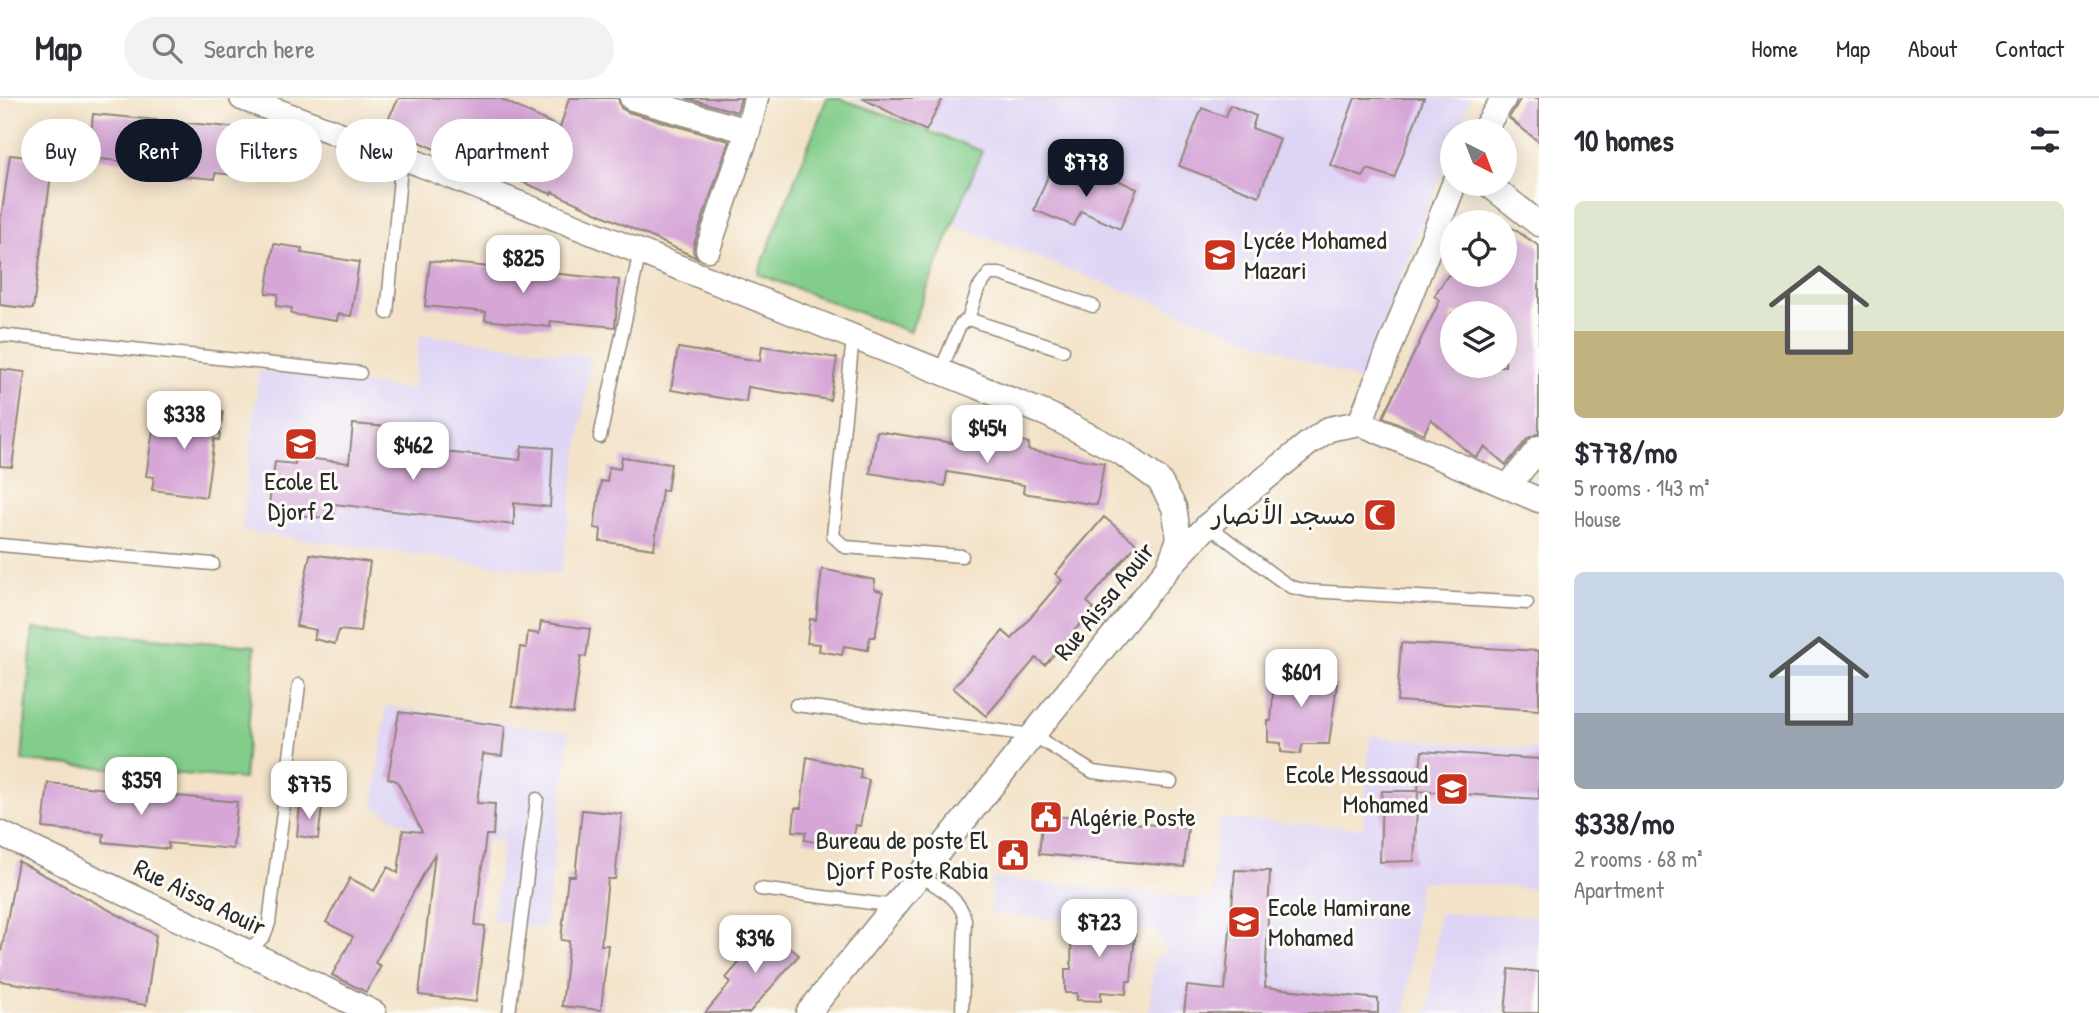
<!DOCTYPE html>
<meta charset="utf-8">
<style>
:root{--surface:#fff;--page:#f2f2f3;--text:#2b2b33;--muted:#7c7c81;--line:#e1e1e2;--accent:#111827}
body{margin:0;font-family:"Patrick Hand","Playpen Sans Arabic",sans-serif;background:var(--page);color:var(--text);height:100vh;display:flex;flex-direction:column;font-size:26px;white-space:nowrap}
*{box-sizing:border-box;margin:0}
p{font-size:23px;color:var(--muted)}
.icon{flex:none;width:38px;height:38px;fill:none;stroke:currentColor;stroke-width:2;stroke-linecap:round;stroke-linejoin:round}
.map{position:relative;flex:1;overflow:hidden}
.side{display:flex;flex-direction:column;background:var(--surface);width:560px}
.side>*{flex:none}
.top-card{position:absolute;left:21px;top:21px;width:665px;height:63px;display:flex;gap:14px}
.needle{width:46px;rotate:138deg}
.controls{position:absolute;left:1440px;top:21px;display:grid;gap:14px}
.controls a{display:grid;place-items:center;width:77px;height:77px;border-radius:50%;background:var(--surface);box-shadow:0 4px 18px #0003;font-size:35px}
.price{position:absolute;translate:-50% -60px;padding:0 16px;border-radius:14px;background:#fff;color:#222;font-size:23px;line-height:46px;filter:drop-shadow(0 2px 4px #0008)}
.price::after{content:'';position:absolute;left:50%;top:42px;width:21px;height:16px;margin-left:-10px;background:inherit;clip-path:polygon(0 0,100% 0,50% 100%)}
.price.on{background:var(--accent);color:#fff}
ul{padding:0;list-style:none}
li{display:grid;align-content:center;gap:14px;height:371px;padding:0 35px}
li span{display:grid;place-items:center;height:217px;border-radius:10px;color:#555}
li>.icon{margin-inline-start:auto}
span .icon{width:126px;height:126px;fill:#fffc;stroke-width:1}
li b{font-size:30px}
h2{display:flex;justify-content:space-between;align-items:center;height:84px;padding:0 35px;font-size:30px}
.chip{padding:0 24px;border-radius:32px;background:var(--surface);box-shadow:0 4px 18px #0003;font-size:24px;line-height:63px}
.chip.on{background:var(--accent);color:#fff}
header{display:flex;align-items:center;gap:42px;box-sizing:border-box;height:98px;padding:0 35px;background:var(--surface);border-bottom:2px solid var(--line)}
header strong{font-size:33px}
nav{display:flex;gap:38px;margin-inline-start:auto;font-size:24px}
.search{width:490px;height:63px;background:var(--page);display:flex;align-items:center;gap:18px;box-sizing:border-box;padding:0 24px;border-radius:38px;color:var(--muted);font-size:26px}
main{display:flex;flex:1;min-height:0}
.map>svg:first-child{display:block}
.built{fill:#dfd5f5}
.green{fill:#82cd8a;stroke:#567c5a;stroke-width:2}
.building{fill:#d6a6d7;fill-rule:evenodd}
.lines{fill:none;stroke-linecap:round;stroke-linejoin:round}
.lane-casing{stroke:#8f8679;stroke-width:15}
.street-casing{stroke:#8f8679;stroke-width:27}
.lane{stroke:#fff;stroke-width:12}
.street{stroke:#fff;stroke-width:24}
.labels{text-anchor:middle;stroke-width:6;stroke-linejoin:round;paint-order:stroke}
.poi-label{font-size:26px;fill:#2b2b2b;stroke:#fdfcf7;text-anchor:start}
.street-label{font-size:26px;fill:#2b2b2b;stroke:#fdfcf7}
</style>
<header>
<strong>Map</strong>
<div class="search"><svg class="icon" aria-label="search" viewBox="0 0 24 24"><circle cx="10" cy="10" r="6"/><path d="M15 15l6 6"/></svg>Search here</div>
<nav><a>Home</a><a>Map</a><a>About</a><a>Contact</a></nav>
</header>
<main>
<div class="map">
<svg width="1539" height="915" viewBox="0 0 1539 915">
<rect width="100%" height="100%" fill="#fdfcf7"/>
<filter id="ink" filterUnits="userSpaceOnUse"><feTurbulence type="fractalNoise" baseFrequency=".0143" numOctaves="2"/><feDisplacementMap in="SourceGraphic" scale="14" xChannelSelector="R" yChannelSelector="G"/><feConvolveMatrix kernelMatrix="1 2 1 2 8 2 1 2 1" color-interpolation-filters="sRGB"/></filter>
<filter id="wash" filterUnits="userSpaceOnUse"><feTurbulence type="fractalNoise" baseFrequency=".00686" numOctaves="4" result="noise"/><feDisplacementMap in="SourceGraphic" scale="28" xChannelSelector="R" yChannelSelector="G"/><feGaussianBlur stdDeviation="1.57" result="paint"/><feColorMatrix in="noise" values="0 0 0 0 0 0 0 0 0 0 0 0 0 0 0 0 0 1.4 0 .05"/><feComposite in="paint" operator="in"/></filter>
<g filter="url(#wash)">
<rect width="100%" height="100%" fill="#f3e2c7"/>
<!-- built -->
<path class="built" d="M 852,0 L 1471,0 L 1458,33 L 1452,33 L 1452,48 L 1361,283 L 952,127 L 980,51 Z
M 420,236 L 591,258 L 561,476 L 242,433 L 259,272 L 413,292 Z
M 386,608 L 570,635 L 545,830 L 492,823 L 510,685 L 500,744 L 429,741 L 374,708 Z
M 1370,638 L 1539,652 L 1539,791 L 1419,783 L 1406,915 L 1149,915 L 1154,861 L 1167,852 L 1154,833 L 991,815 L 992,780 L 1211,801 L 1219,721 L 1363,730 Z
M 1439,815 L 1539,818 L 1539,915 L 1428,915 Z"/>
<!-- green -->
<path class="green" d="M 827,0 L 839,0 L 982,53 L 910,234 L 758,176 Z
M 33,531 L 255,548 L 244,681 L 22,663 Z"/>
<g id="blocks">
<!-- building -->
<path class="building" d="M 399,0 L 499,0 L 560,30 L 569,0 L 618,0 L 621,10 L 628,14 L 729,43 L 694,146 L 693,153 L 697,160 L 552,94 L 551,96 L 508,78 L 505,84 L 488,77 L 385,27 Z
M 686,0 L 741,0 L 737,14 Z
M 862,0 L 943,0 L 926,33 Z
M 1355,0 L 1424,0 L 1394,80 L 1368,71 L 1363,79 L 1330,67 Z
M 1521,0 L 1539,0 L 1539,44 L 1509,20 Z
M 1230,7 L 1256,18 L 1252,30 L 1280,41 L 1259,98 L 1179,68 L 1202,10 L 1226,19 Z
M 93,16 L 283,34 L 279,81 L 215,75 L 215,81 L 149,75 L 150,66 L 89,60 Z
M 10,57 L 53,62 L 33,211 L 0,207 L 0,128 Z
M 1096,72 L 1137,91 L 1120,131 L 1081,113 L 1074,128 L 1034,112 L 1050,73 L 1088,90 Z
M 1505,125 L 1539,148 L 1539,335 L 1528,340 L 1506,367 L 1485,349 L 1476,359 L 1470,356 L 1431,321 L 1424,336 L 1383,319 L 1440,202 L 1434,198 L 1448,177 L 1505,177 ZM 1452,215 L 1505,215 L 1505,268 L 1452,268 Z
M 274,146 L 302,150 L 301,155 L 359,164 L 351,218 L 338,216 L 337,223 L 291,216 L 292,210 L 276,208 L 278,196 L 266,195 Z
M 430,163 L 619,182 L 615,229 L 550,223 L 551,229 L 485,222 L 486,214 L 425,208 Z
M 762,248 L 837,260 L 830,302 L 748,289 L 746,304 L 671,292 L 678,250 L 760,263 Z
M 0,271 L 25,274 L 12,369 L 0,368 Z
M 174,307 L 223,314 L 219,342 L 214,341 L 206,399 L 152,392 L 154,379 L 146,378 L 153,332 L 159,333 L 161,318 L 173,319 Z
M 353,326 L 388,329 L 387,348 L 520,362 L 522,348 L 553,350 L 550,409 L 514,405 L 514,427 L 335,406 L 334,421 L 268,414 L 275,364 L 295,366 L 296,359 L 349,365 Z
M 877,333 L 953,345 L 955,333 L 1029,345 L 1028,352 L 1104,365 L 1097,407 L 1023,395 L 1024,387 L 947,374 L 945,388 L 870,375 Z
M 622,359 L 671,366 L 667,393 L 662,392 L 654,451 L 600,443 L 601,431 L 594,430 L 601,383 L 607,384 L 609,369 L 620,371 Z
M 1104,419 L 1137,446 L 1087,504 L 1094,510 L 1045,567 L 1036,560 L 986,618 L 953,590 L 1003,533 L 1012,541 L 1062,482 L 1055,476 Z
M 310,456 L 370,464 L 360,534 L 339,532 L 335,546 L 314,541 L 316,532 L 296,528 Z
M 822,471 L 875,482 L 874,491 L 883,494 L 875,539 L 870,539 L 868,552 L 844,548 L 842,557 L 819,553 L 820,546 L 807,545 L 810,521 L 816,522 Z
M 541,524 L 590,531 L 586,559 L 581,558 L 573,616 L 512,608 L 520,549 L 526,550 L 528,534 L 539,536 Z
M 1401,545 L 1539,553 L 1539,612 L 1397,603 Z
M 1275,570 L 1328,574 L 1327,584 L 1337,586 L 1329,646 L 1303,646 L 1300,656 L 1281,654 L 1281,645 L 1268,644 L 1268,623 L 1271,623 Z
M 399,614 L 505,628 L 502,658 L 483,656 L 477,705 L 495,706 L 493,737 L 486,737 L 475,827 L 485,828 L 476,904 L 419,897 L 435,755 L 375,865 L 381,868 L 366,894 L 332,877 L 353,839 L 326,824 L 350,780 L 374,793 L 388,769 L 398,775 L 403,732 L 422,734 L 397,683 L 388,680 Z
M 1422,653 L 1539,661 L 1539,701 L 1418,693 Z
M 807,659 L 861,671 L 860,680 L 869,682 L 860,728 L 856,727 L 853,741 L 829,737 L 828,746 L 804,742 L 806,734 L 793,733 L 795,710 L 801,710 Z
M 48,685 L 237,704 L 233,751 L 168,745 L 169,751 L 103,744 L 104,736 L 43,730 Z
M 1382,693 L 1418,693 L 1414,763 L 1380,764 Z
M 300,706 L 322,709 L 318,741 L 297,738 Z
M 582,712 L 622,716 L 615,781 L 608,781 L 601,847 L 608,847 L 601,912 L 562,908 L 569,843 L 561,842 L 568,778 L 575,778 Z
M 1043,717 L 1188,730 L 1184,769 L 1039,756 Z
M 18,763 L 156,837 L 146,907 L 0,883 L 0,860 Z
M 1235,772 L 1270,773 L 1265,889 L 1378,901 L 1378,915 L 1184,915 L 1187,888 L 1225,892 Z
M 1072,820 L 1126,826 L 1126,836 L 1135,836 L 1131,883 L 1127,883 L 1126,896 L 1101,894 L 1101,903 L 1077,902 L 1077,895 L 1065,895 L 1065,871 L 1071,871 Z
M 768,831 L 799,857 L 749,915 L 705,915 L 731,884 L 726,880 Z
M 1509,871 L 1539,874 L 1539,915 L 1505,915 Z"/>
</g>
</g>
<g filter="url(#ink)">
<use href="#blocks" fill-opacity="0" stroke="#8f8679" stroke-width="2"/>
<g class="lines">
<defs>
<path id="lane" d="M 387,215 L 402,59
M 968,221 L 978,191 L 989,176 L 1000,176 L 1093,208
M 0,237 L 360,275
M 853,239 L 833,438 L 845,449 L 962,458
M 940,274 L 960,227 L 968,221 L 1063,252
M 600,339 L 640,153
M 1208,427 L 1276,479 L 1291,489 L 1309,493 L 1527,505
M 0,447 L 213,466
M 796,607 L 1033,637 L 1093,674 L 1171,684
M 921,778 C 939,790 960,800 965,821 L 962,915
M 760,791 L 895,808
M 247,855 L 264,838 L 269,825 L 299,587
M 509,915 L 537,701"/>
<path id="street" d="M 242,0 L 420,66 L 1049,317 L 1122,355 L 1159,382 L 1174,409 L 1179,441 L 1168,470
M 632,0 L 748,33
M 1483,33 L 1504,0
M 1488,86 L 1539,126
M 708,151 L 748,33 L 756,0
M 1360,325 L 1454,86
M 1509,387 L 1539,350
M 0,735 L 374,915
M 808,915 L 1168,470 L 1208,427 L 1309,345 L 1329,331 L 1360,325 L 1539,402"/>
</defs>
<!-- lane casing -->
<use href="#lane" class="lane-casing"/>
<!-- street casing -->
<use href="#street" class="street-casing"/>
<!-- lane -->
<use href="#lane" class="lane"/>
<!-- street -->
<use href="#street" class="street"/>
</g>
</g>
<!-- icons -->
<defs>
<symbol id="school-square" viewBox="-11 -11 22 22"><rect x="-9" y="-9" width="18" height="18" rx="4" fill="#c8321e" stroke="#fdfcf7"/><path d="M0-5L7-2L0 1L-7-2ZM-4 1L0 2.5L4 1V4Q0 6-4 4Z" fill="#fff"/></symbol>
<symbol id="mosque-square" viewBox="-11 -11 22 22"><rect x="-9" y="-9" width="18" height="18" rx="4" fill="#c8321e" stroke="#fdfcf7"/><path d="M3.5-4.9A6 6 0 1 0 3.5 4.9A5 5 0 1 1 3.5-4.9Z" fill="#fff"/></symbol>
<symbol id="civic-square" viewBox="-11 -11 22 22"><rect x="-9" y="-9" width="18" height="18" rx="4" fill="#c8321e" stroke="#fdfcf7"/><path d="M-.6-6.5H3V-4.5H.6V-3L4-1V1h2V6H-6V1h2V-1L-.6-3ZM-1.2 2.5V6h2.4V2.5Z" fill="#fff"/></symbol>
</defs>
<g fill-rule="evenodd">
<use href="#school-square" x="1201" y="138" width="38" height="38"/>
<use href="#school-square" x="282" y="327" width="38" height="38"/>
<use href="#mosque-square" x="1361" y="398" width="38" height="38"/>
<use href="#school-square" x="1433" y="672" width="38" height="38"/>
<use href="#civic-square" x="1027" y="700" width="38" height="38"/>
<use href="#civic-square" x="994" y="738" width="38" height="38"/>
<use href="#school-square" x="1225" y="805" width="38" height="38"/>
</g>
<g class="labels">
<!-- poi labels -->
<g class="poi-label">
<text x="1244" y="151">Lycée Mohamed<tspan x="1244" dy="30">Mazari</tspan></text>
<text x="301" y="392" text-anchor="middle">Ecole El<tspan x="301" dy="30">Djorf 2</tspan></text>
<text x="1356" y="426" text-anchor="end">مسجد الأنصار</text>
<text x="1428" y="685" text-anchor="end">Ecole Messaoud<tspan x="1428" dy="30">Mohamed</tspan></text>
<text x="1070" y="728">Algérie Poste</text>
<text x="988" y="751" text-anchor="end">Bureau de poste El<tspan x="988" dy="30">Djorf Poste Rabia</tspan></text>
<text x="1268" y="818">Ecole Hamirane<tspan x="1268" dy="30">Mohamed</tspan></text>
</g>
<!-- street labels -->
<g class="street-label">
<text transform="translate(1104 503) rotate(-51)" y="9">Rue Aissa Aouir</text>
<text transform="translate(200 799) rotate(26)" y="9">Rue Aissa Aouir</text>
</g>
</g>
</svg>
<div class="controls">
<a><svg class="needle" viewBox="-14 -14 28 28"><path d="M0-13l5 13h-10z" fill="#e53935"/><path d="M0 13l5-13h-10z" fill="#7c7c81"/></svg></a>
<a><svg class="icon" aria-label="locate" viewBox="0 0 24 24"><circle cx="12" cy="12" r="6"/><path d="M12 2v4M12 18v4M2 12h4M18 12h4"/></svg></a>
<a><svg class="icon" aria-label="layers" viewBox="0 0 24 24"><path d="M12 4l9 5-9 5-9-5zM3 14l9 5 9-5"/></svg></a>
</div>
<b class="price on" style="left:1086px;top:101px">$778</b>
<b class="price" style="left:523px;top:197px">$825</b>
<b class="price" style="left:184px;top:353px">$338</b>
<b class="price" style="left:987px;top:367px">$454</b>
<b class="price" style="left:413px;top:384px">$462</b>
<b class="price" style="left:1301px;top:611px">$601</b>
<b class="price" style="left:141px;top:719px">$359</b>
<b class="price" style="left:309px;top:723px">$775</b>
<b class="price" style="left:1099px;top:861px">$723</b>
<b class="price" style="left:755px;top:877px">$396</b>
<div class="top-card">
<a class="chip">Buy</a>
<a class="chip on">Rent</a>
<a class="chip">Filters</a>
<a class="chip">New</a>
<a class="chip">Apartment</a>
</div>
</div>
<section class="side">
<h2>10 homes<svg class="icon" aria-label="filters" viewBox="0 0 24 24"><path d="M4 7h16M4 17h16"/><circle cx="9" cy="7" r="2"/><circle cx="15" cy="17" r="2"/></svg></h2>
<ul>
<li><span style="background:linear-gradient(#dfe7d0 60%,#c2b280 0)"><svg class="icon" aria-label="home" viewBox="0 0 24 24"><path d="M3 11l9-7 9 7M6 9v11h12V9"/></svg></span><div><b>$778/mo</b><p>5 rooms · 143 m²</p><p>House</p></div></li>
<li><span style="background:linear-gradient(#c9d6e8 65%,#9aa5b1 0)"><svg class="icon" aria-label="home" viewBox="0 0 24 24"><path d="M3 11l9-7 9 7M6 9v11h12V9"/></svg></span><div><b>$338/mo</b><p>2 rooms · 68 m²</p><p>Apartment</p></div></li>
</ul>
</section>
</main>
